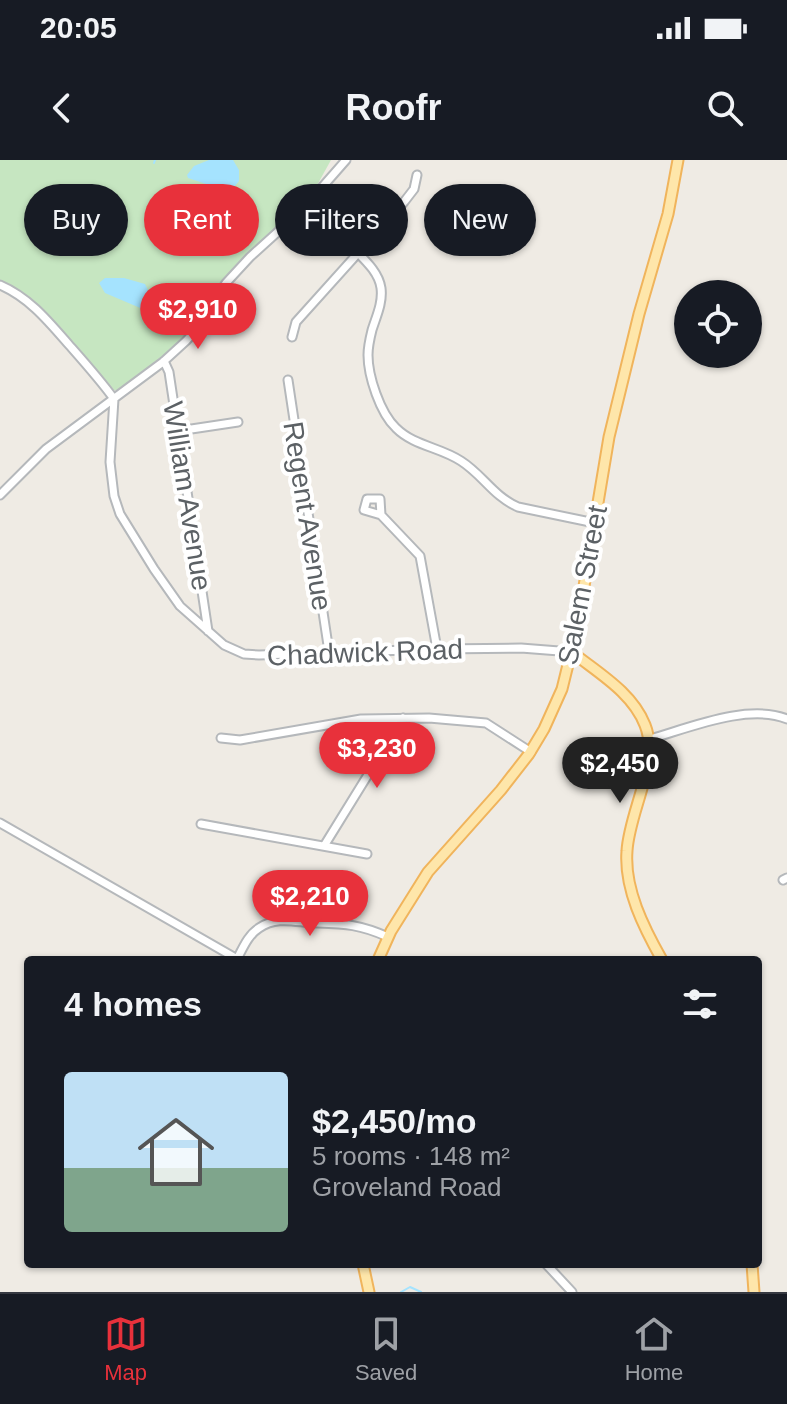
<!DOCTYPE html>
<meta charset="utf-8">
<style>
:root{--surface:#171b24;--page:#242831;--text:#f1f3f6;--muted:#9ea1a6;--line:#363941;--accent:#e8313b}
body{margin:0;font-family:Arial,sans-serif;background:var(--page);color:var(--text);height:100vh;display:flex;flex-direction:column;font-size:30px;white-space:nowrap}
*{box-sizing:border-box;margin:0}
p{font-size:26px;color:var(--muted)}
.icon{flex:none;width:44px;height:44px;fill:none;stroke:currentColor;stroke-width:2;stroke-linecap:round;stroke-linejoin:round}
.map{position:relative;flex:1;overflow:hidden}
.details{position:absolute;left:24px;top:796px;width:738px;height:312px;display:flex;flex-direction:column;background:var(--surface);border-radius:8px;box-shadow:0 2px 6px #0004}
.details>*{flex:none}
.top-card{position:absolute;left:24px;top:24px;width:740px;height:72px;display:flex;gap:16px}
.controls{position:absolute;left:674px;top:120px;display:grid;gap:16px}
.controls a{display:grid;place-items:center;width:88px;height:88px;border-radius:50%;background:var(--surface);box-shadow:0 2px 6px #0004;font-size:40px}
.price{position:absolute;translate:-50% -68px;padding:0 18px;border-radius:28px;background:var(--accent);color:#fff;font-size:26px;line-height:52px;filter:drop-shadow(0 2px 4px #0008)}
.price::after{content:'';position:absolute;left:50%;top:48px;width:24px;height:18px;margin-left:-12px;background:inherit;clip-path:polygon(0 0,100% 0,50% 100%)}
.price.active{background:#222;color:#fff}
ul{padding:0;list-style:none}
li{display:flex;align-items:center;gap:24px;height:200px;padding:0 40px}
li span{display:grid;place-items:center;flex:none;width:224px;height:160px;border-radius:8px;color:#555}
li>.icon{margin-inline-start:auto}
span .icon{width:96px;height:96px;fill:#fffc;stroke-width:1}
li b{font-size:34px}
h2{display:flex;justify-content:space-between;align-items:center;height:96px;padding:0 40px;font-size:34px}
.chip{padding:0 28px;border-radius:36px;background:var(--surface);box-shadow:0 2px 6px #0004;font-size:28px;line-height:72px}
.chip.active{background:var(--accent);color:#fff}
.status{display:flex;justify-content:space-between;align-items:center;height:56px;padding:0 40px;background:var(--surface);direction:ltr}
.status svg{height:22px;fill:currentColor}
header{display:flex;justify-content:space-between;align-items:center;height:104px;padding:0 40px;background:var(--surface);font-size:36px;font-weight:800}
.menu{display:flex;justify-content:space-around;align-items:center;height:112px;border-top:2px solid var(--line);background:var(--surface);font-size:22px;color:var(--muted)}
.menu a{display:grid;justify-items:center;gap:4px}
.menu .active{color:var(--accent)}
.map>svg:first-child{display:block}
.green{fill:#c6e6c1}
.water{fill:#a5e3fe}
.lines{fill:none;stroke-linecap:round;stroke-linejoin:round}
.stream{stroke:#a5e3fe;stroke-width:2}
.minor-casing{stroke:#b5b8bb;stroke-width:11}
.major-casing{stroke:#f0b45c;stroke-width:13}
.minor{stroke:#fff;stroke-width:7}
.major{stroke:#fee6aa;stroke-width:9}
.labels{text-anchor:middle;stroke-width:8;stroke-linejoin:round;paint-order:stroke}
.street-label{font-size:28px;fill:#5c6165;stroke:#fff}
</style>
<div class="status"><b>20:05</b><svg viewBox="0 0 49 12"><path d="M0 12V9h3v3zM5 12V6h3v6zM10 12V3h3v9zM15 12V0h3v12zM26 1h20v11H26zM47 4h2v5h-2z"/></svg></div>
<header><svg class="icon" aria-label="back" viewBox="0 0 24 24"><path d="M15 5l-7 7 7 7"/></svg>Roofr<svg class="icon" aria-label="search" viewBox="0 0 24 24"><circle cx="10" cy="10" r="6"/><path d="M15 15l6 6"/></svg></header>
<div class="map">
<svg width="787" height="1132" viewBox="0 0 787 1132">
<rect width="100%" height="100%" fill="#efebe4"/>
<!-- green -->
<path class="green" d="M 0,0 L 331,0 L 316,27 L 305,41 L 209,144 L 192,170 L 161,201 L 121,231 L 114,230 L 49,160 L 18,130 L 6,132 L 0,130 Z"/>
<!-- water -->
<path class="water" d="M 209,0 L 233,0 L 239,10 L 239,21 L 234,27 L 209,25 L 188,18 L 187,15 L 194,6 Z
M 105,118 L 124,118 L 145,124 C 150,132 148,139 155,145 L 155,152 L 152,153 L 105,133 L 99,123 Z"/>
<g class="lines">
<!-- stream -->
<path class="stream" d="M 154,3 L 155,0
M 401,1132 L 410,1127 L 421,1132"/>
<defs>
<path id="minor" d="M 358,93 C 368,103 379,114 381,128 C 383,143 376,157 372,170 C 370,178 368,187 368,195 C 368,216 380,253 396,268 C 414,286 440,287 461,301 C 483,315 493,336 518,347 L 595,363
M 0,125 C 30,138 49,162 70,186 C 85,203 101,221 114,239 L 110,302 L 114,336 L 120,354 L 154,409 L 180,446 L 224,485 L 244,494 L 259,495 L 437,489 L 521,488 L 572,492
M 292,177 L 296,162 L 404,42 L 414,29 L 417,15
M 164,201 L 169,212 L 208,471
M 288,220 L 329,492
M 178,271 L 238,262
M 0,335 L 46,289 L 163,202 L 186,181 L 197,169 L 226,123 L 250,97 L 303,49 L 346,0
M 381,355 L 364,350 L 367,339 L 380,339 L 381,355 L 420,396 L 437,489
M 221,578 L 240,580 L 361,559 L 429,558 L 486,563 L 531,592
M 650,579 C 689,568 748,543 787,559
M 0,663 L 239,800
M 201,664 L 367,694
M 324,686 L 403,558
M 783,720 L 787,718
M 237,799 C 243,788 248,775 259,768 C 277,756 294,762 314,763 C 345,764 359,764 388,777
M 546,1104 L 572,1132"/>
<path id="major" d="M 572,492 C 598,513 632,532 645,565 C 660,602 629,652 627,691 C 624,729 644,768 662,800
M 378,800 L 391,771 L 428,712 L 501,630 L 529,594 L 544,569 L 562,529 L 577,468 L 609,277 L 639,154 L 668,54 L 678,0
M 363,1104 L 369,1132
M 752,1104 L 754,1132"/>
</defs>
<!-- minor casing -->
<use href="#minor" class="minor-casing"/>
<!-- major casing -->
<use href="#major" class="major-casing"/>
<!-- minor -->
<use href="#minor" class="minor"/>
<!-- major -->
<use href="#major" class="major"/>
</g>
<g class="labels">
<!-- street labels -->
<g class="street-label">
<text transform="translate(188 336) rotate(81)" y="10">William Avenue</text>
<text transform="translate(308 356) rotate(81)" y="10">Regent Avenue</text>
<text transform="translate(582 425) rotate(-79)" y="10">Salem Street</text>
<text transform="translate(365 492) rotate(-2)" y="10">Chadwick Road</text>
</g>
</g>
</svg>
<div class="controls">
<a><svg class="icon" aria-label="locate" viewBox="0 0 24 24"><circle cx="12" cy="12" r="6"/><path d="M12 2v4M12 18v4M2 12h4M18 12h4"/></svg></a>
</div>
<b class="price" style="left:198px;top:191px">$2,910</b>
<b class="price" style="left:377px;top:630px">$3,230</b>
<b class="price active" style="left:620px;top:645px">$2,450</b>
<b class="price" style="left:310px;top:778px">$2,210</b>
<div class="top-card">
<a class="chip">Buy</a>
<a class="chip active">Rent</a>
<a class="chip">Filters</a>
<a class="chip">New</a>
</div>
<section class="details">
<h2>4 homes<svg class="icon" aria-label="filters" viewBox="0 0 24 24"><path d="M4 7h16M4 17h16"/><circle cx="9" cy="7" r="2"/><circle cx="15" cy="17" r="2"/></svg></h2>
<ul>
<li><span style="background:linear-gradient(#bfe0f5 60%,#7fa58c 0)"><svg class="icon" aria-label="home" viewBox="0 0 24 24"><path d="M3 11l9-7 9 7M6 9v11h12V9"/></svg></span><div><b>$2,450/mo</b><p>5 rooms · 148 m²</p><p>Groveland Road</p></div></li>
</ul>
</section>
</div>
<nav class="menu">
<a class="active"><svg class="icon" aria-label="map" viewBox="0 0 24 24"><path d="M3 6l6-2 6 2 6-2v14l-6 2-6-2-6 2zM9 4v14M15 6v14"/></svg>Map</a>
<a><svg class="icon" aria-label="saved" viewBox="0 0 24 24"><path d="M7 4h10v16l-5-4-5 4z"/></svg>Saved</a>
<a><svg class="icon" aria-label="home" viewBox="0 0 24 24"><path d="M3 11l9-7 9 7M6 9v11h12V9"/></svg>Home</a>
</nav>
